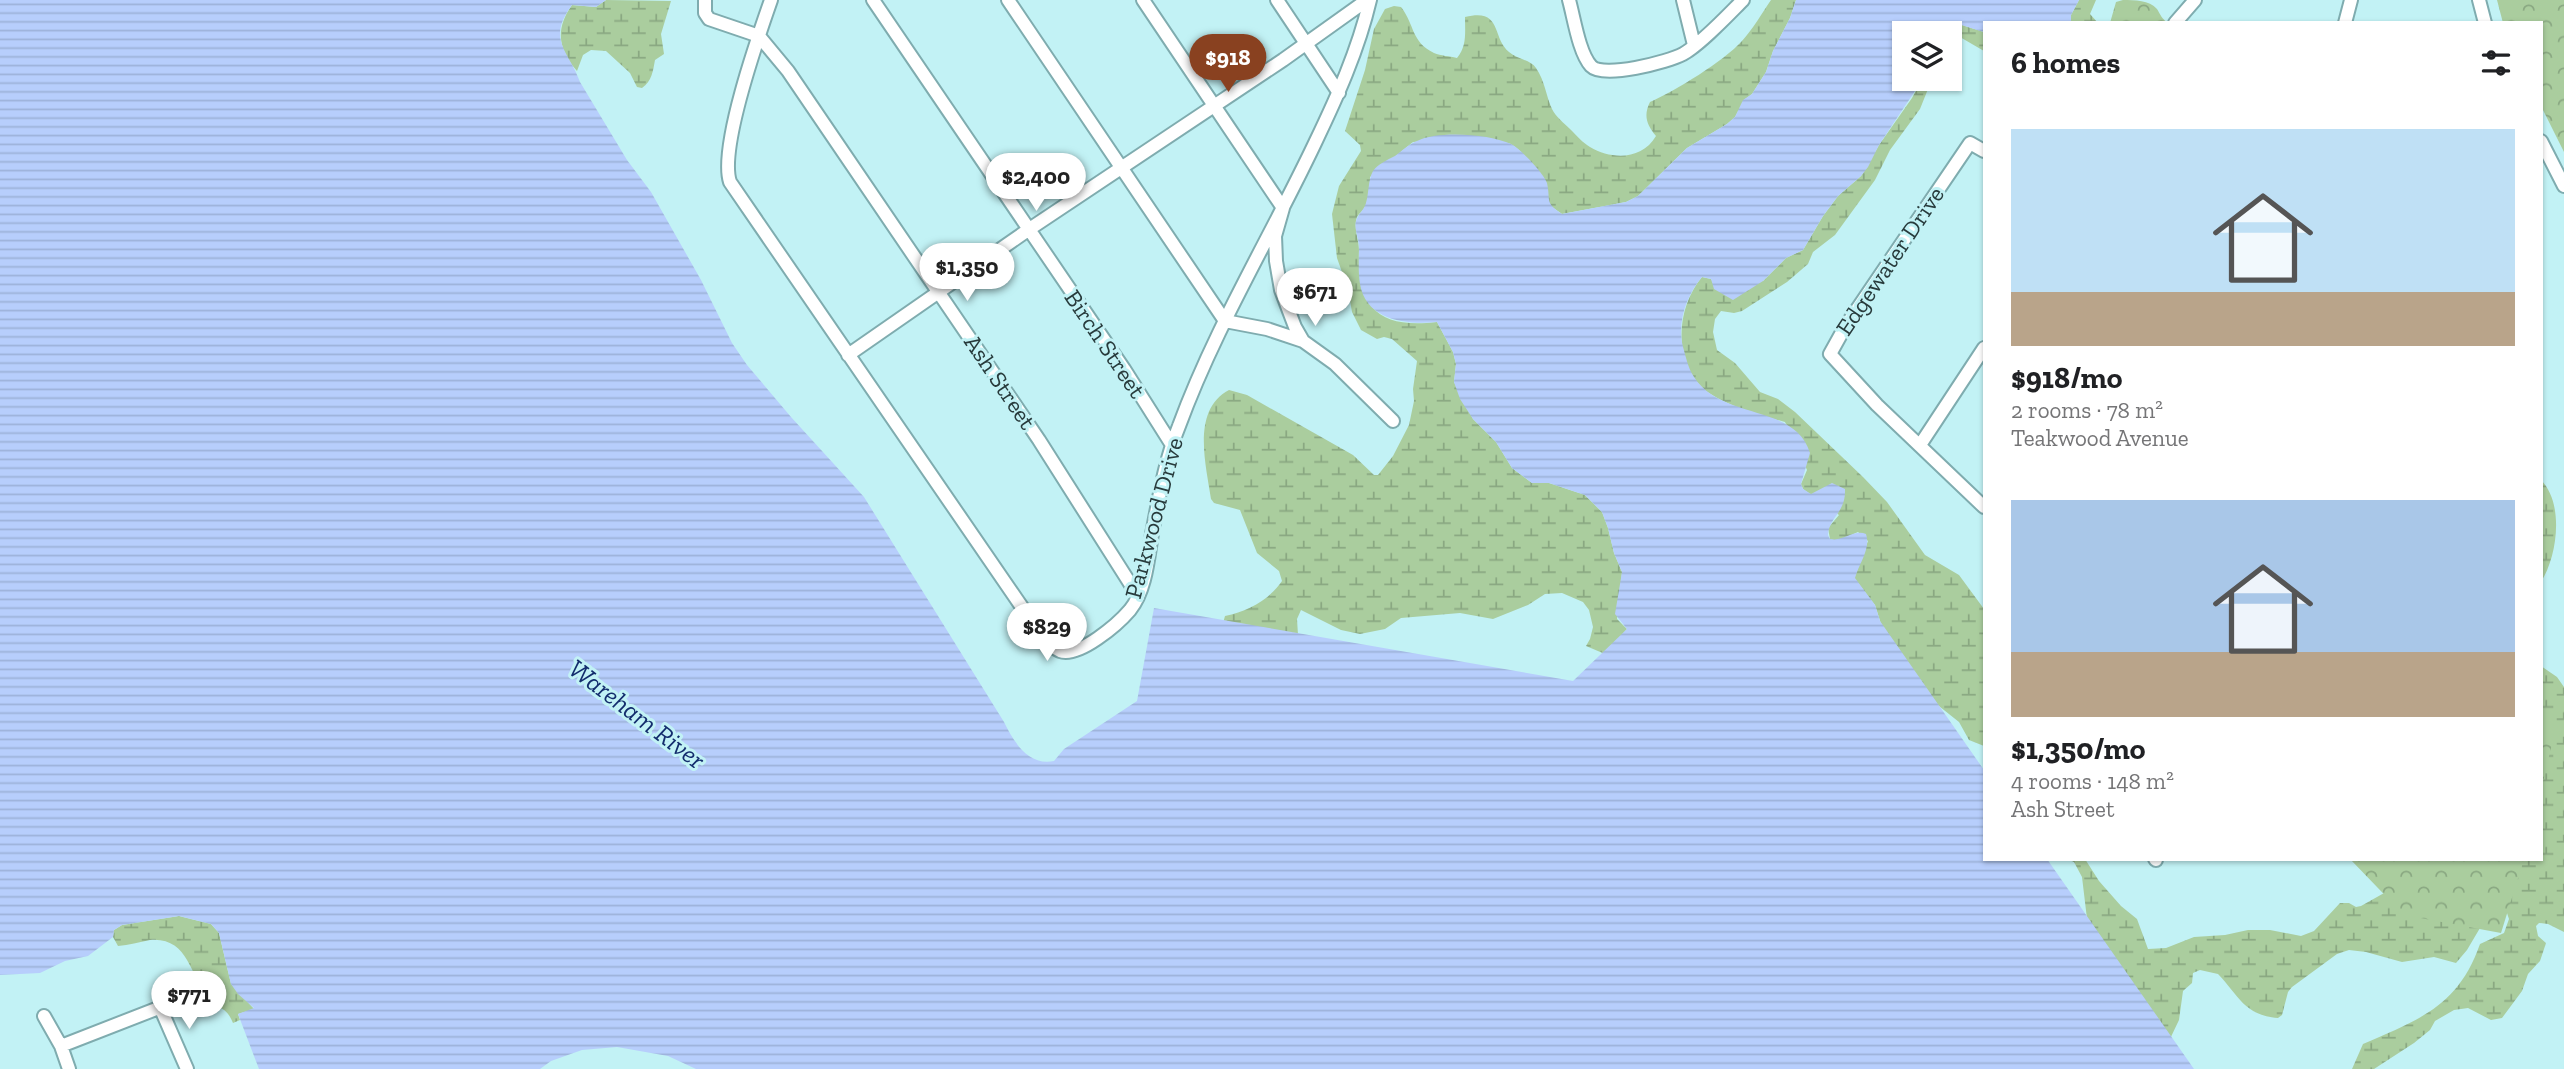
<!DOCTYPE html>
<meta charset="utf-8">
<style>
:root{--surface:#fff;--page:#f2f2f2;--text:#202124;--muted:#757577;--accent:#894120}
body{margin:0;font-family:"Zilla Slab",serif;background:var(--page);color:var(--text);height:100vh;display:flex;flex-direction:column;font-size:26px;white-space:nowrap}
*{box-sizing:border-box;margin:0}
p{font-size:23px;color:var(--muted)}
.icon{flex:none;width:38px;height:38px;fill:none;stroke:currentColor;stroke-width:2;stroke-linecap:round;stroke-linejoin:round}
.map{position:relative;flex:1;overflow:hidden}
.panel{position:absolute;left:1983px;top:21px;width:560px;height:840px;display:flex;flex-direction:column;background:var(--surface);border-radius:0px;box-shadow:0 2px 5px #0004}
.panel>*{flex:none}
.tools{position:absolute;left:1892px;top:21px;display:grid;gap:14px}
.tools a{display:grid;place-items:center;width:70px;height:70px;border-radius:0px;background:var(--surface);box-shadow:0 2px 5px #0004;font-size:35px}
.price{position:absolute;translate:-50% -60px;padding:0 16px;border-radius:24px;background:#fff;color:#222;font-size:23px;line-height:46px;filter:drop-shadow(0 2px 4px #0008)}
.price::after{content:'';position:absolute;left:50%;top:42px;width:21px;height:16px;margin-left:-10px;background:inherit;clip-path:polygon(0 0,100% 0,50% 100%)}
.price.active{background:var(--accent);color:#fff}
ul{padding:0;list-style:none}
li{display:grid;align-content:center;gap:14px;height:371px;padding:0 28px}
li span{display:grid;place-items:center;height:217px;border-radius:0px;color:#555}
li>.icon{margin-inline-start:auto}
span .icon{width:126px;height:126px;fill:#fffc;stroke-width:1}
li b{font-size:30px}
h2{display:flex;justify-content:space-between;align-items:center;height:84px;padding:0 28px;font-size:30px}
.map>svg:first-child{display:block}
.wetland{fill:url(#wetland-marsh)}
.park{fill:url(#park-crowns)}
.water{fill:url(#water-rules)}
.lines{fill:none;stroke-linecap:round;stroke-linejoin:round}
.minor-casing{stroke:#7facaf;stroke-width:16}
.minor{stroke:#fff;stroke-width:12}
.labels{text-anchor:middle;stroke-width:6;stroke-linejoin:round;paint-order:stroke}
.street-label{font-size:24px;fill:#283b3c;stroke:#c2f2f5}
.water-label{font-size:26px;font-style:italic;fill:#132d6d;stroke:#c2f2f5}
</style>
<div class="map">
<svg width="2564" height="1069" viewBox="0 0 2564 1069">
<defs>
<pattern id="wetland-marsh" width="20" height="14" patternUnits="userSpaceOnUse" patternTransform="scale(1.75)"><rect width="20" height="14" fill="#aacd9e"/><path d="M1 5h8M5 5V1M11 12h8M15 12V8" fill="none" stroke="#8aa882"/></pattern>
<pattern id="park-crowns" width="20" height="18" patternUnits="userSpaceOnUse" patternTransform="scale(1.75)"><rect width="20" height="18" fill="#aacd9e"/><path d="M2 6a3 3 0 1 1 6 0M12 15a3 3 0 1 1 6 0" fill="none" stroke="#8aa882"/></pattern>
<pattern id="water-rules" width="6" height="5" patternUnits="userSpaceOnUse" patternTransform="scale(1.75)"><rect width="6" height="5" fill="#b7cefc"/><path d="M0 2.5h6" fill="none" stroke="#9db2d9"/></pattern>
</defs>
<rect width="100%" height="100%" fill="#c2f2f5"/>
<!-- wetland -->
<path class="wetland" d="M 606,0 L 671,1 L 661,34 L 664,54 L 655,60 C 653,71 652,81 642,88 L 637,87 L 630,73 L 606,51 L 591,50 L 583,55 L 577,71 C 558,49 555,29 572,5 L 596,7 Z
M 1771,0 L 1796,0 L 1790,18 L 1773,51 L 1766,72 L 1752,94 L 1744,100 L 1735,117 L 1727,124 L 1687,148 L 1638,196 L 1626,202 L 1562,214 L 1552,207 L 1547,201 L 1547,184 L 1519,150 L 1511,144 L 1479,137 L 1413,142 L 1370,177 C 1370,187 1369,200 1364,209 C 1362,211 1358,215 1357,217 C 1353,228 1359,239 1359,250 C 1357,308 1379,329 1437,322 L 1453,352 L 1456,364 L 1454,382 L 1473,419 L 1496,442 L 1512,468 L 1532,483 L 1549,483 L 1585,495 L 1602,512 L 1608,528 L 1614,553 L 1622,572 L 1617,619 L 1627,629 L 1605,654 L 1586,646 L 1590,639 L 1593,627 L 1589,610 L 1583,602 L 1562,593 L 1545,594 L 1528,605 L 1493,619 L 1460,613 L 1401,618 L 1385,629 L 1360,634 L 1341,630 L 1301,610 L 1297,619 L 1298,635 L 1219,637 L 1225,616 C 1248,611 1268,601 1282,581 L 1279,571 L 1257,553 L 1240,510 L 1214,503 L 1211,499 C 1206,465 1191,410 1229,390 L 1247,395 L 1353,455 L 1374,475 L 1378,475 L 1393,456 L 1409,425 L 1414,401 L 1413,389 L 1417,361 L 1392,339 L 1384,337 L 1377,339 L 1361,330 L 1352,312 L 1348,289 L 1337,258 L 1332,214 L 1339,186 L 1361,151 L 1360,145 L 1345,131 L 1365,70 L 1374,29 L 1385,9 L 1394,6 L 1401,7 C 1415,25 1411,42 1434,53 C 1441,56 1449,56 1457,58 C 1467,46 1465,33 1465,17 C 1503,8 1491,37 1509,52 C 1517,59 1531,60 1536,68 C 1545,81 1546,96 1552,109 C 1556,117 1564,123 1570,129 C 1576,135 1583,143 1590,147 C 1612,160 1642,160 1656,136 C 1647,125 1643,116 1650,102 C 1675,91 1724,61 1742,41 C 1753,29 1762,13 1771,0 Z
M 2079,0 L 2096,0 L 2090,14 L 2098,23 L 2071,23 L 2071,15 Z
M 1946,20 L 1984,32 L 1984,51 L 1953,33 L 1915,33 L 1920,28 Z
M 1919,79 L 1932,79 L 1920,109 L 1890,150 L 1875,180 L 1835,235 L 1813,252 L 1808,264 L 1787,282 L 1742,311 L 1734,313 L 1721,311 L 1715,319 L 1713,332 L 1717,350 L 1735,363 L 1760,392 L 1778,399 L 1795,412 L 1863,477 L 1887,502 L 1925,555 L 1959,575 L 1984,609 L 1984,746 L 1969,740 L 1959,722 L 1925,695 L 1882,627 L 1875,605 L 1854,578 L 1868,541 L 1858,532 L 1838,541 L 1830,539 L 1828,528 L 1839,515 L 1803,489 L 1801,484 L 1807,470 L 1785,422 C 1759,415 1732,408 1709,393 C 1672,367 1675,309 1702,277 L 1711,279 L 1714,284 L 1763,281 L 1786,258 L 1803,250 L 1823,216 L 1838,196 L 1861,176 L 1879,145 L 1912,98 L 1919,85 Z
M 2541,480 C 2564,503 2558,555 2541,582 Z
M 2541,666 L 2557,677 L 2564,687 L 2564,932 L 2548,924 L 2539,923 L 2536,926 L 2538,936 L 2546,943 L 2540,961 L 2528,974 L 2522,991 L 2502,1018 L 2491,1020 L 2468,1008 L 2454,1010 L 2435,1021 L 2430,1030 L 2414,1043 L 2374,1069 L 2352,1069 L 2363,1044 C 2418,1020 2458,1007 2480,944 L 2504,933 L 2509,919 L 2507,913 L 2480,928 L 2467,950 L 2456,963 L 2434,957 L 2402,962 L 2366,952 L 2349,950 L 2337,954 L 2292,987 L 2288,992 L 2282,1015 L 2278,1018 C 2244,1015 2239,996 2218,974 L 2200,970 L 2193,973 L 2192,983 L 2183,991 L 2179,1020 L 2169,1041 L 2090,944 L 2082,877 L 2074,862 L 2066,859 L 2085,859 L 2099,881 L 2121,906 L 2137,919 L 2148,949 L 2166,948 L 2194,937 L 2225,935 L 2248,930 L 2270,930 L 2301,936 L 2314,931 L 2340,903 L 2349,903 L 2356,907 L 2361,906 L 2393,888 L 2378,859 L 2541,859 Z
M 179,916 L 211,924 L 219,933 L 231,984 L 254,1009 L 238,1014 L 240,1020 L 233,1023 C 225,1003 215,1010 207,998 C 190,974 188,937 150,940 C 139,942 129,945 118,946 L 113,937 L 114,930 L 122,925 Z"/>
<!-- park -->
<path class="park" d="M 2123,0 C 2135,0 2149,0 2157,9 C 2160,14 2162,19 2168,23 L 2110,23 L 2116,2 Z
M 2497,0 L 2564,0 L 2564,152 L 2541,106 L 2541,23 L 2503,23 Z
M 2541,715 L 2555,731 L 2541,790 Z
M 2350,859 L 2524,859 L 2501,933 L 2404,915 Z"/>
<!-- water -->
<path class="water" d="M 0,0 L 606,0 L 596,7 L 572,5 C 546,40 569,51 580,82 L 627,160 L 651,192 L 701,280 L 732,343 L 747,365 L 791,417 L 864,497 L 1004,722 C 1014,742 1028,766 1054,761 L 1064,749 L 1137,701 L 1154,608 L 1573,681 L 1627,629 L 1615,614 L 1622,572 L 1614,553 L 1608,528 L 1602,512 L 1585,495 L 1549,483 L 1532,483 L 1512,468 L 1496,442 L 1473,419 L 1460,399 L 1454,382 L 1456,364 L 1453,352 L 1437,322 C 1408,325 1366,321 1360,284 C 1358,272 1359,260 1359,247 C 1359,238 1354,230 1356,221 C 1358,214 1364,210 1366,203 C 1369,193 1368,180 1373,171 C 1378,164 1387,160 1395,156 C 1402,151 1409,144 1417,141 C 1438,130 1490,134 1511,144 C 1520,148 1545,175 1547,183 C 1551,201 1544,202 1562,214 L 1626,202 L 1638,196 L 1687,148 L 1727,124 L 1735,117 L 1743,100 L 1752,94 L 1766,72 L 1773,51 L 1790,18 L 1796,0 L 2079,0 L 2071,15 L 2071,23 L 1984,23 L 1984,32 C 1961,26 1936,10 1915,33 L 1904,33 L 1904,79 L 1919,79 L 1919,85 L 1879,145 L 1868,167 L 1861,176 L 1838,196 L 1823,216 L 1803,250 L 1786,258 L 1763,281 L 1733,300 L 1714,289 L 1711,279 L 1702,277 C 1686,296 1677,323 1683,347 C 1686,357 1688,368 1694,377 C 1722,421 1795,403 1810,453 L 1801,484 L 1803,489 L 1811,494 L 1832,483 L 1845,489 C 1846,513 1829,517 1828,535 L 1830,539 C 1843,542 1854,529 1866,534 C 1871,549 1859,563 1855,578 L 1875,605 L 1880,621 L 1984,770 L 1984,859 L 2047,859 L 2194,1069 L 696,1069 L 668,1056 L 617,1047 L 582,1050 L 551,1061 L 540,1069 L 259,1069 L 238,1014 L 254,1008 L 238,994 L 231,984 L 219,933 L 211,924 L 179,916 L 122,925 L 114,930 L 113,937 L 88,956 L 65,961 L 40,973 L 0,975 Z"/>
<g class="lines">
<defs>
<path id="minor" d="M 705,0 L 705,13 L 709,19 L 759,36 L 788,71 L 1039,440 L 1138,596
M 771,0 C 758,37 719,148 730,182 L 1037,629 C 1043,636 1050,647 1060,651 C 1079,658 1118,624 1130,610 C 1146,590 1148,558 1152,534 C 1159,498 1165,460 1179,426 C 1215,328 1270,238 1315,143 C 1337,97 1358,51 1370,0
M 873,0 L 1124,369 L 1172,445
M 1008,0 L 1225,321 L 1267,329 L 1303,341
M 1143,0 L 1283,208 L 1275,236 L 1276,261 L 1281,290 L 1295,327 L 1303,341 L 1335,364 L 1393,421
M 1277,0 L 1339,93
M 1569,0 C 1574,18 1579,53 1591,66 C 1603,79 1668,62 1683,54 C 1701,44 1728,15 1743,0
M 1683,0 L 1694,45
M 2479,0 L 2485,23
M 2175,23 L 2195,0
M 2345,23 L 2351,0
M 2541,141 L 2564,186
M 1984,151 L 1970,143 L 1845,327 L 1830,354 L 1877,405 L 1984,507
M 848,355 L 1028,230 L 1283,60 L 1367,0
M 1920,445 L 1984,348
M 2155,859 L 2156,860
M 160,1007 L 187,1069
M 44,1016 L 61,1046 L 192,995
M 61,1046 L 69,1069"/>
</defs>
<!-- minor casing -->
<use href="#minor" class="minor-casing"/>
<!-- minor -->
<use href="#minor" class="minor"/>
</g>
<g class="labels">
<!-- street labels -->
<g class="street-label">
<text transform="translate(1890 261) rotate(-56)" y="8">Edgewater Drive</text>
<text transform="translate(1105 344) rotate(56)" y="8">Birch Street</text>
<text transform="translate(1000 382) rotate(56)" y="8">Ash Street</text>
<text transform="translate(1154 518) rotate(-75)" y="8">Parkwood Drive</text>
</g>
<!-- water labels -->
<g class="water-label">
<text transform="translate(637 714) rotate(37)" y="9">Wareham River</text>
</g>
</g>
</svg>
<div class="tools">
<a><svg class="icon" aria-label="layers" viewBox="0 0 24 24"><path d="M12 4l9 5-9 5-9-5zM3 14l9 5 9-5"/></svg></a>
</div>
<b class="price active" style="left:1228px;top:94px">$918</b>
<b class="price" style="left:1036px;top:213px">$2,400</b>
<b class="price" style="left:967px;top:303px">$1,350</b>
<b class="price" style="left:1315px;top:328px">$671</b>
<b class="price" style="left:1047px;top:663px">$829</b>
<b class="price" style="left:189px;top:1031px">$771</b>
<section class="panel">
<h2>6 homes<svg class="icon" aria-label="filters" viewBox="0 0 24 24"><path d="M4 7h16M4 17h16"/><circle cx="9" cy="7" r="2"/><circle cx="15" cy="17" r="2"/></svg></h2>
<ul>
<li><span style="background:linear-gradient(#bfe0f5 75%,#b9a48a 0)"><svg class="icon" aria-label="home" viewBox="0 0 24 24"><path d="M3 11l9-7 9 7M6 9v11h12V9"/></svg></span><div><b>$918/mo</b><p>2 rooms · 78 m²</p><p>Teakwood Avenue</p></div></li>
<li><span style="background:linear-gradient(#a9c7e8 70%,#b9a48a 0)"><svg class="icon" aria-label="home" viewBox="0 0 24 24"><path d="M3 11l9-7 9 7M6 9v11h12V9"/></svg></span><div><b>$1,350/mo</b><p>4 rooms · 148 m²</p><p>Ash Street</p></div></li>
</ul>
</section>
</div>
